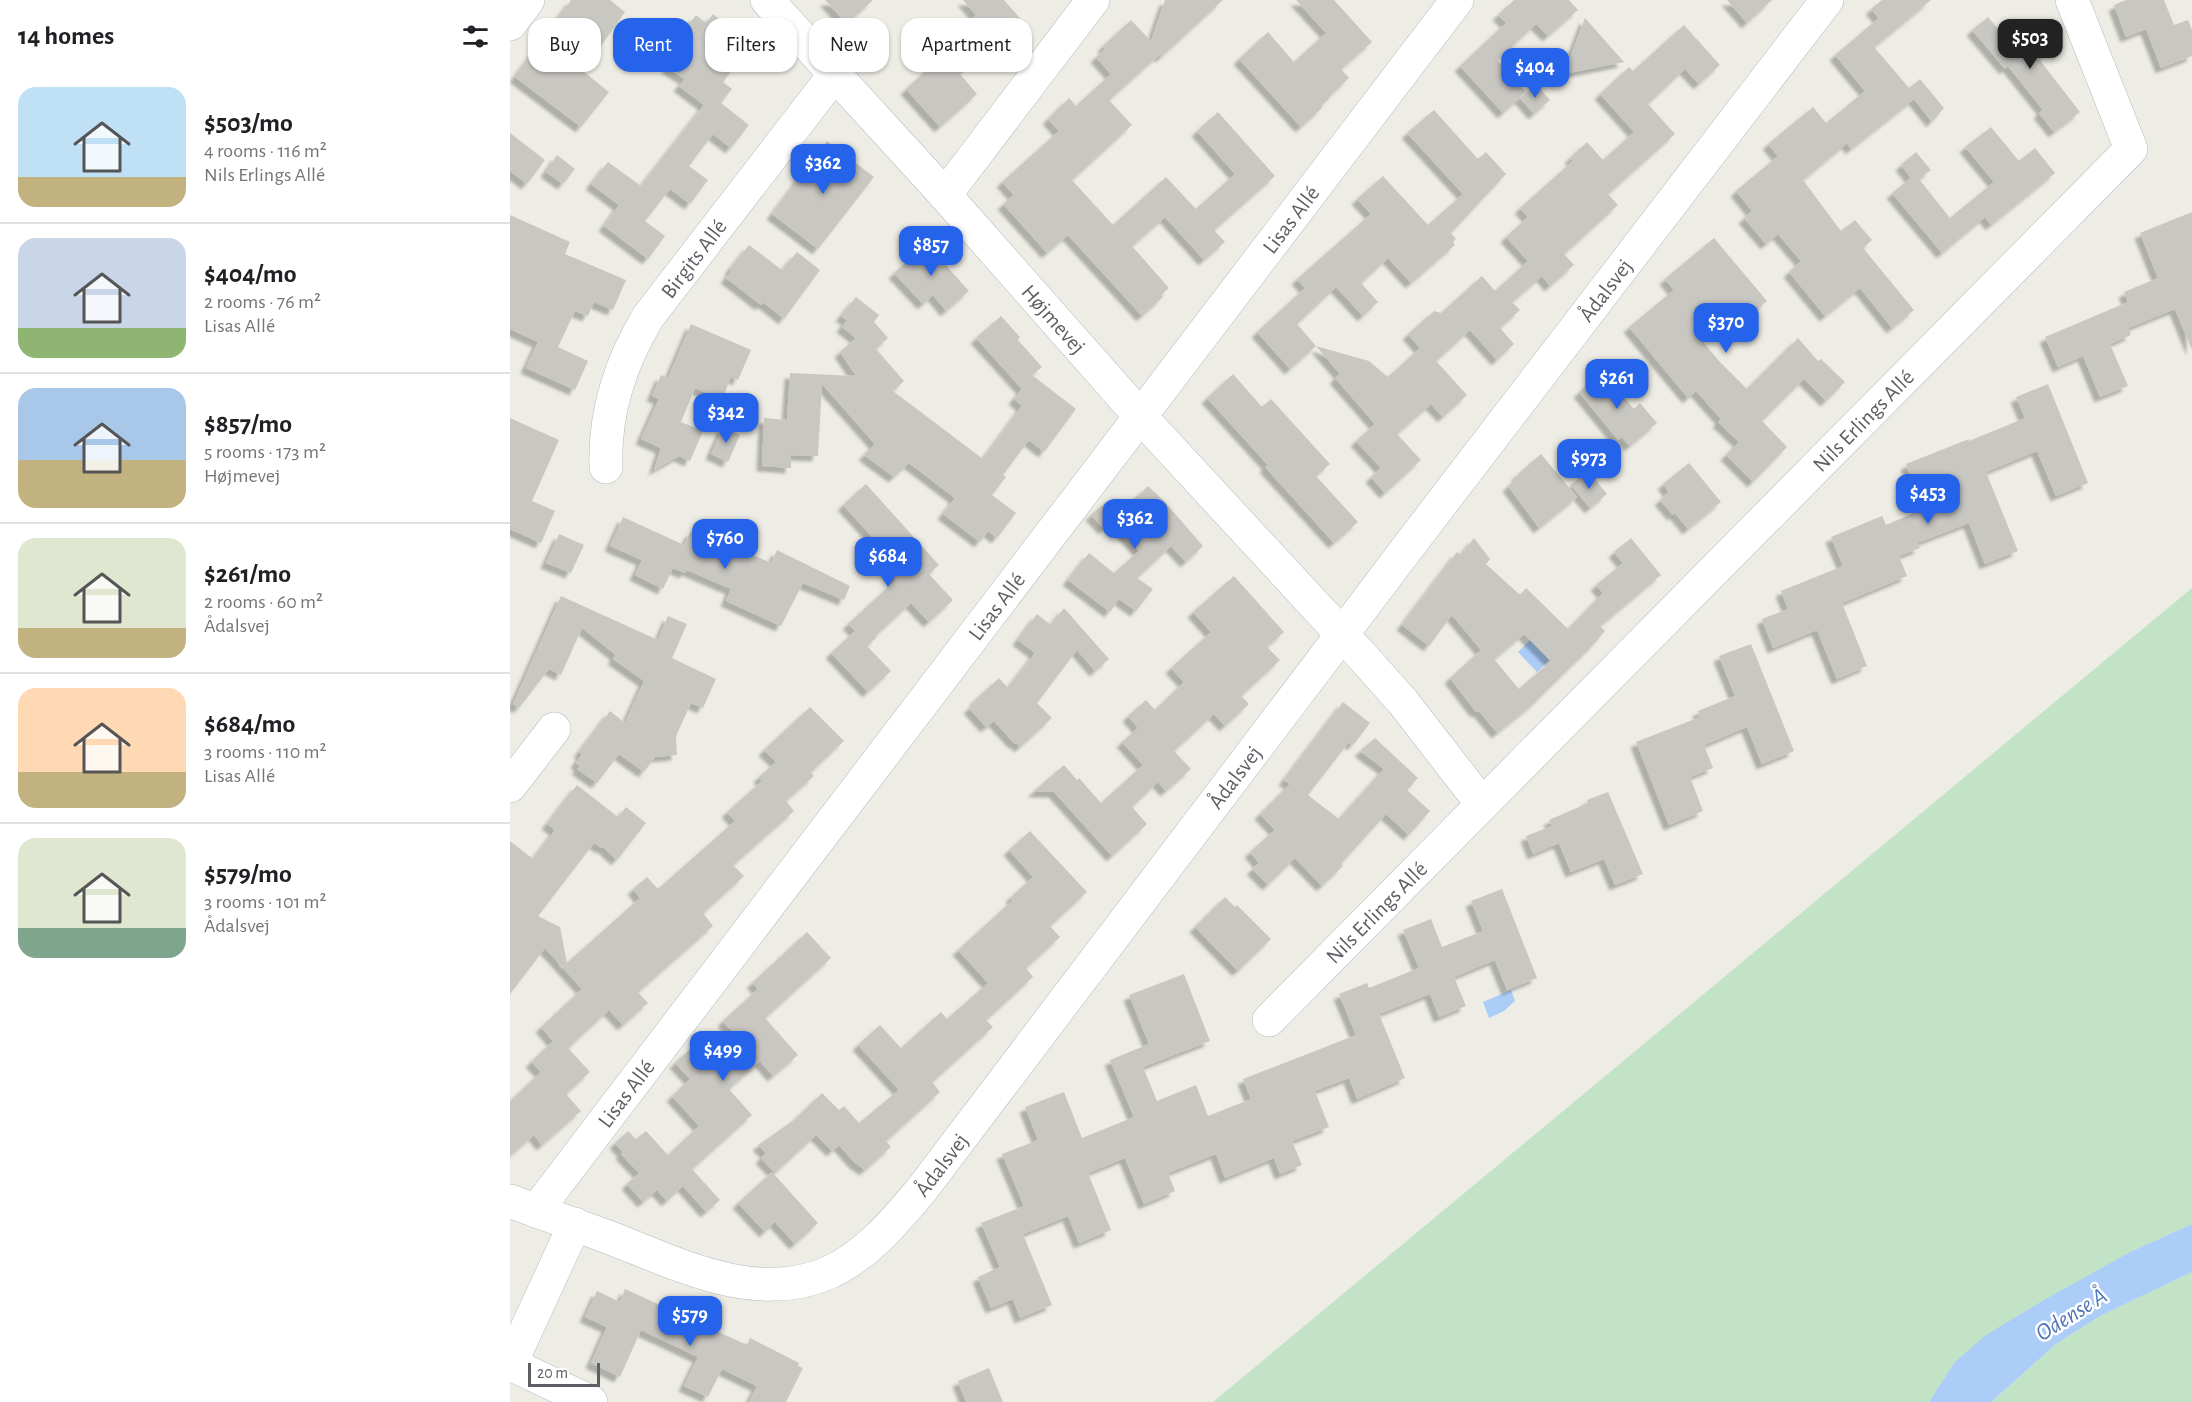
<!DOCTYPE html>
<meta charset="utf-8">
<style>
:root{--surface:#fff;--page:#f2f2f2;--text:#202124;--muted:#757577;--line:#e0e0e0;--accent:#2563eb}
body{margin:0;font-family:"Alegreya Sans",sans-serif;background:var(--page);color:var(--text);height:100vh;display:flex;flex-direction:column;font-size:22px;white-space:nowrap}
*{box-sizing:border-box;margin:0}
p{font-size:20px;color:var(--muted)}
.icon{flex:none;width:33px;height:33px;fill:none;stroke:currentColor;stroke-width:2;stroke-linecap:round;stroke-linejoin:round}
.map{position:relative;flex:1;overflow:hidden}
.side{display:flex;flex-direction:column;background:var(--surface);width:510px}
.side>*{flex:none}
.hud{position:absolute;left:18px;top:18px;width:570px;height:54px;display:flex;gap:12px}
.scale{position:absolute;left:18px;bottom:15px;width:72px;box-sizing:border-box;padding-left:6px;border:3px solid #5d5f64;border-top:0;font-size:16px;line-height:21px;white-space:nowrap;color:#5d5f64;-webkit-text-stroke:4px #fff;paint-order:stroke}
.price{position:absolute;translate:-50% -51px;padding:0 14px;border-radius:12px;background:var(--accent);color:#fff;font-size:20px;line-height:39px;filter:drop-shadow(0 2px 3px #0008)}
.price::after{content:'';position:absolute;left:50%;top:36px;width:18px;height:14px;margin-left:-9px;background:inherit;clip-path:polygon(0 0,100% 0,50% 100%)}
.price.current{background:#222;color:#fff}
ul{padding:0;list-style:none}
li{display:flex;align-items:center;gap:18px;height:150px;padding:0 18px}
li+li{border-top:2px solid var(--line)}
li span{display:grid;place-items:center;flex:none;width:168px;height:120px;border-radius:18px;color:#555}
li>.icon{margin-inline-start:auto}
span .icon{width:72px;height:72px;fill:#fffc;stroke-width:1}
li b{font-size:26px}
h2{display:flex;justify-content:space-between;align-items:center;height:72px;padding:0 18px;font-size:26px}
.chip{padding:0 21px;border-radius:18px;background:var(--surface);box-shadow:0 2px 4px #0004;font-size:21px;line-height:54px}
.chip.current{background:var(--accent);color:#fff}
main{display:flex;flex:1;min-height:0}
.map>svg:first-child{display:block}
.green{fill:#c3e3c7}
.water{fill:#abcdf8}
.building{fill:#c9c7c2;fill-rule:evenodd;filter:url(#shadow)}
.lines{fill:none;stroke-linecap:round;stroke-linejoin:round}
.minor-casing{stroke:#b7b9be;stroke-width:34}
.minor{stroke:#fff;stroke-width:33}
.labels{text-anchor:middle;stroke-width:5;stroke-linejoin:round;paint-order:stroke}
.street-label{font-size:22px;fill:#5d5f64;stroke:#fff}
.water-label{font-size:24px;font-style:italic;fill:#4f76b9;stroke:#fff}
</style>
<main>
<section class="side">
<h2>14 homes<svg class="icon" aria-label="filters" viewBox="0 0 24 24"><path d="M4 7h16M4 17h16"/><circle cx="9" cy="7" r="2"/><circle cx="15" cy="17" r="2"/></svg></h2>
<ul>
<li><span style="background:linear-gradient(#bfe0f5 75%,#c2b280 0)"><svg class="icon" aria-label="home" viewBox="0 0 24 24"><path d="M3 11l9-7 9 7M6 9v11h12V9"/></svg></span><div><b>$503/mo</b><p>4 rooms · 116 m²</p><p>Nils Erlings Allé</p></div></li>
<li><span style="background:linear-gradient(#c9d6e8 75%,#8fb573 0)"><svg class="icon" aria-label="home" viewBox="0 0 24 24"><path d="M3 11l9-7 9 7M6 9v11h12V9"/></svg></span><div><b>$404/mo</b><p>2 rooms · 76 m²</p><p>Lisas Allé</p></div></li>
<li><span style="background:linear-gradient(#a9c7e8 60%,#c2b280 0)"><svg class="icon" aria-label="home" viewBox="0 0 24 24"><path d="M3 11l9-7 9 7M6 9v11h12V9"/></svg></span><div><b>$857/mo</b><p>5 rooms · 173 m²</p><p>Højmevej</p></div></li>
<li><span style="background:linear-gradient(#dfe7d0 75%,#c2b280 0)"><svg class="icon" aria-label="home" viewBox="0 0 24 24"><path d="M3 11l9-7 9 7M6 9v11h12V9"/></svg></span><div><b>$261/mo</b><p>2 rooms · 60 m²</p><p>Ådalsvej</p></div></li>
<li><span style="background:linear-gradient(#ffd9b3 70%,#c2b280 0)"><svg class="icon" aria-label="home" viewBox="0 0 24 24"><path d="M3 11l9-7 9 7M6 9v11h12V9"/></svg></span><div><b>$684/mo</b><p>3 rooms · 110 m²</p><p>Lisas Allé</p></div></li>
<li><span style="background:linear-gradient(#dfe7d0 75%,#7fa58c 0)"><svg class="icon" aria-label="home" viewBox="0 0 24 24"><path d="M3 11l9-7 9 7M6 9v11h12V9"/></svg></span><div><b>$579/mo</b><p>3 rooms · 101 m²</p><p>Ådalsvej</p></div></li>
</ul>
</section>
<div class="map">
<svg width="1682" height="1402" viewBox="0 0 1682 1402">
<defs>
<filter id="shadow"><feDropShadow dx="-5.5" dy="5.5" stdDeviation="1.5" flood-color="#0004"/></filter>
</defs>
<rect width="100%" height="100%" fill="#eeede5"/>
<!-- green -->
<path class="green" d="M 1682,588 L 1682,1224 L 1620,1252 L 1444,1363 L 1419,1402 L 703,1402 Z
M 1682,1272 L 1682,1402 L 1481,1402 L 1546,1344 L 1590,1316 Z"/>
<!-- water -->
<path class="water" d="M 1020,640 L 1039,660 L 1027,672 L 1008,652 Z
M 1001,990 L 1005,1001 L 994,1011 L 979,1018 L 973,1002 Z
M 1682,1224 L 1682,1272 L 1590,1316 L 1546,1344 L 1481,1402 L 1419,1402 L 1444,1363 L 1476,1335 L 1534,1300 L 1620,1252 Z"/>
<!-- building -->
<path class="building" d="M 61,0 L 100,0 L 115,12 L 73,71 L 99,92 L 71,127 L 5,77 Z
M 315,0 L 363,0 L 337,24 Z
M 453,0 L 494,0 L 517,26 L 495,46 L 487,37 L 457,63 L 459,65 L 450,74 L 467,94 L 430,127 L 396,89 L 431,57 L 426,51 L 466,15 Z
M 655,0 L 713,0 L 651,57 L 649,55 L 599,100 L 622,125 L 562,180 L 603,225 L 656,177 L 686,209 L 725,174 L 687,131 L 708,112 L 765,176 L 704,230 L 715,242 L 694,260 L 655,217 L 622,246 L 659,288 L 651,295 L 653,297 L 632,316 L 558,235 L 537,253 L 493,204 L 504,195 L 492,182 L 549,131 L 538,119 L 559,98 L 566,106 L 601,74 L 586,57 L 595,49 L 593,46 L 621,20 L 641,41 Z
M 786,0 L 824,0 L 862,42 L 831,69 L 839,78 L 818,98 L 819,99 L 811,106 L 812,108 L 791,127 L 729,59 L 758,32 L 784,62 L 816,33 Z
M 1004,0 L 1059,0 L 1068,10 L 1038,36 L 1026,24 L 987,60 L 1016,92 L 993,113 L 950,66 L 996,23 L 988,15 Z
M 1217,0 L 1262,0 L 1237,23 Z
M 1372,0 L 1421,0 L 1364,47 L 1399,88 L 1410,79 L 1434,108 L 1422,122 L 1404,99 L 1341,149 L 1337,143 L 1293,180 L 1331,231 L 1345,220 L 1362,240 L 1353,248 L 1404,310 L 1382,328 L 1350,288 L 1315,316 L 1279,272 L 1291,261 L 1268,234 L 1256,244 L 1234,218 L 1242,211 L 1226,191 L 1268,156 L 1258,144 L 1303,107 L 1316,123 L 1355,91 L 1325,55 L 1369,18 L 1361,9 Z
M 1616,0 L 1654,0 L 1664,25 L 1678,20 L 1682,30 L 1682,56 L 1651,68 L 1636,29 L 1616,37 L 1604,5 Z
M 203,14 L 241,44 L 213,82 L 222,89 L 211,103 L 239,125 L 221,148 L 203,134 L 179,166 L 198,180 L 180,204 L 160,189 L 135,221 L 155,236 L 138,259 L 94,226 L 109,205 L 81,184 L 98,162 L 131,186 L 194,105 L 169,86 L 175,79 L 157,68 L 172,45 L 167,41 L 186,15 L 196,23 Z
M 1478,17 L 1501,44 L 1528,24 L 1545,46 L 1529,59 L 1570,112 L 1544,132 L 1529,113 L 1533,110 L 1498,66 L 1495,69 L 1462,30 Z
M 1075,18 L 1114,62 L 1054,74 Z
M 1174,25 L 1210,65 L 1189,84 L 1175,69 L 1138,104 L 1165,134 L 1098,194 L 1108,205 L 1054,254 L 1064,265 L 1040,286 L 1032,276 L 1002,302 L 1010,310 L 990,328 L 1004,344 L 987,360 L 960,330 L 926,361 L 957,395 L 933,417 L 921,404 L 887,434 L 911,460 L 875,493 L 861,477 L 871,468 L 846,441 L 865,424 L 825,378 L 830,374 L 806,346 L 780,369 L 747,332 L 795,288 L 787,279 L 861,214 L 847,199 L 873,176 L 918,225 L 953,194 L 897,133 L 924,110 L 968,159 L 976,152 L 996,174 L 941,233 L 946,239 L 943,242 L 945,245 L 901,283 L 878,258 L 851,283 L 868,302 L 853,316 L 826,287 L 787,324 L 806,346 L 859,361 L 878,377 L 910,348 L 898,334 L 924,311 L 931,313 L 972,276 L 985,291 L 1018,261 L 996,237 L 1018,217 L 1010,208 L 1063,161 L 1060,158 L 1077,142 L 1093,160 L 1124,132 L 1090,94 L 1119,67 L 1123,71 Z
M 1026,84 L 1040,100 L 1024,114 L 1010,98 Z
M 1481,127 L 1509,161 L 1525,148 L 1545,173 L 1481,225 L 1475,217 L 1432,253 L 1382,193 L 1401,178 L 1391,165 L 1406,152 L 1421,170 L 1409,179 L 1440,218 L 1484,182 L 1455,147 Z
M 0,133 L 35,160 L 17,184 L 0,171 Z
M 317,141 L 364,177 L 308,249 L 262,214 Z
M 47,155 L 65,169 L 53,184 L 36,172 Z
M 1682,212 L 1682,350 L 1665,309 L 1618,328 L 1621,335 L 1600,344 L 1618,386 L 1590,397 L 1573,356 L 1548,367 L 1535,337 L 1618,302 L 1614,292 L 1648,278 L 1630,233 Z
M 0,215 L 60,242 L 55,254 L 116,280 L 103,310 L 84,302 L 78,316 L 65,311 L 48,347 L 78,361 L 65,390 L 16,368 L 28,342 L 0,329 Z
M 406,232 L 459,291 L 436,311 L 423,295 L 413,304 L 384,273 L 400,259 L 405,263 Z
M 1204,238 L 1257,301 L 1232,322 L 1228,318 L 1224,321 L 1218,315 L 1190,338 L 1209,361 L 1237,389 L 1288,338 L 1308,361 L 1311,359 L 1335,382 L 1316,401 L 1294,379 L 1252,421 L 1277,447 L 1243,482 L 1216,455 L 1229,442 L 1208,422 L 1211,419 L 1186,391 L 1178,398 L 1119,327 L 1164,290 L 1155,279 Z
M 239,245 L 272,270 L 287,252 L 310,270 L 274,319 L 253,302 L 251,305 L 216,278 L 222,270 L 220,269 Z
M 346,297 L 369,315 L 364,322 L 378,338 L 366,349 L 394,381 L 383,391 L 473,459 L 512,406 L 504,399 L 512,389 L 466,338 L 491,316 L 510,337 L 508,340 L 532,367 L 522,375 L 566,409 L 534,452 L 519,440 L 493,475 L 496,477 L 482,495 L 506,513 L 487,538 L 478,531 L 470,542 L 433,514 L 445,498 L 399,463 L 384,477 L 354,455 L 365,444 L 312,384 L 308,456 L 281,455 L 281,468 L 252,466 L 254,418 L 277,420 L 280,373 L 346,376 L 330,352 L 346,338 L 332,327 L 337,320 L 331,316 Z
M 181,324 L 241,350 L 228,380 L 221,377 L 212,400 L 185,388 L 171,422 L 193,431 L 180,461 L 169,456 L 144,470 L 151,448 L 131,439 L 149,399 L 142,396 L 151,375 L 158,378 Z
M 1093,372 L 1124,409 L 1130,403 L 1147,423 L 1120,446 L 1112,437 L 1108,440 L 1069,392 Z
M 723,374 L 752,407 L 761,399 L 820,464 L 806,476 L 848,522 L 824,543 L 755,467 L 758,465 L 697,398 Z
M 1538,384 L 1578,483 L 1546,496 L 1527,451 L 1476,472 L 1508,551 L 1475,564 L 1459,523 L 1407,543 L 1410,548 L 1389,556 L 1397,576 L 1332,603 L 1357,666 L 1327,679 L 1307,630 L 1263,648 L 1252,619 L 1278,609 L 1271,591 L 1333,566 L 1321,537 L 1372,516 L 1376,525 L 1413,509 L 1396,464 L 1459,439 L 1459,441 L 1515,418 L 1506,397 Z
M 0,418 L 49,440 L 22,501 L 45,511 L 31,543 L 0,529 Z
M 213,427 L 230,435 L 218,462 L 201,454 Z
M 1031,454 L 1067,497 L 1029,528 L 998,486 L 1008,477 L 1007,475 Z
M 1179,463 L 1211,502 L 1178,529 L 1165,513 L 1163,515 L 1150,500 L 1159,492 L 1153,484 Z
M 1078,471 L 1097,494 L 1080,508 L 1061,485 Z
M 356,484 L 429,565 L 419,574 L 443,600 L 419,622 L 401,603 L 365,636 L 367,637 L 357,646 L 381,671 L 358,692 L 321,653 L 345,631 L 338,624 L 386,580 L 379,573 L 388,565 L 333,505 Z
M 638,486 L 654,501 L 693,546 L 676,562 L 661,546 L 627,578 L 643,589 L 626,611 L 609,599 L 600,612 L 558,580 L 579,553 L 604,573 L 629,551 L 603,522 L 594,529 L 581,515 L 596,502 L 607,515 Z
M 113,517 L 174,545 L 181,531 L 220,548 L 221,545 L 261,563 L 267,550 L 340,586 L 334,600 L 293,583 L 271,626 L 216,601 L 221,589 L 177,570 L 175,573 L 163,568 L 153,589 L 125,575 L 132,560 L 100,546 Z
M 49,534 L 74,545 L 61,573 L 36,563 Z
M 964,538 L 980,559 L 976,564 L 1010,595 L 1016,588 L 1058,629 L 1093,593 L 1086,585 L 1113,563 L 1104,552 L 1121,538 L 1151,575 L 1090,626 L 1095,631 L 1082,646 L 1022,705 L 987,733 L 969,711 L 966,712 L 940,678 L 971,650 L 942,615 L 919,646 L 892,625 L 947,552 L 951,555 ZM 1014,634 L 1041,661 L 1009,689 L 984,659 Z
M 724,576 L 774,632 L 757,647 L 770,660 L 731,696 L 739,704 L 715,726 L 704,714 L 664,751 L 681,769 L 656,791 L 648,782 L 622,807 L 637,824 L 602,856 L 544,792 L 523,792 L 554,765 L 567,780 L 569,778 L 591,803 L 633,765 L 612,742 L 628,728 L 618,716 L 636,700 L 645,710 L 674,682 L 661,668 L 701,632 L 683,612 Z
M 51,596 L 148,640 L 158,616 L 177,624 L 162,658 L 206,679 L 193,708 L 181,703 L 166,736 L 167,755 L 145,757 L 134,772 L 109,754 L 87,783 L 67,769 L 70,766 L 66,763 L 72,754 L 69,752 L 100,711 L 115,723 L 134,681 L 103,659 L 106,655 L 72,628 L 51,675 L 39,669 L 9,708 L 3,704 Z
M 554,608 L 599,659 L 585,671 L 567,650 L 527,703 L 542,718 L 510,747 L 506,742 L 505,744 L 484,721 L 476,727 L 459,708 L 466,702 L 465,700 L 489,678 L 498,688 L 525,653 L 508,640 L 527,614 L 541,625 Z
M 1241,644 L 1284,751 L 1252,764 L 1237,727 L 1194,745 L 1203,768 L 1180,777 L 1193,811 L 1159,825 L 1126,742 L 1190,717 L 1188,711 L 1225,696 L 1209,656 Z
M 833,702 L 860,723 L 843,745 L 839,742 L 798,795 L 829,819 L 874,769 L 850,751 L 865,738 L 908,778 L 897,790 L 920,811 L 899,835 L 876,814 L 831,864 L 833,866 L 812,886 L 785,858 L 758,885 L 742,869 L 749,863 L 740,852 L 765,830 L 750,814 L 780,784 L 774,780 Z
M 300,707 L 334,741 L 301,772 L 304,776 L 276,801 L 284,811 L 223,865 L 234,876 L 193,913 L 203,926 L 128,992 L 138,1003 L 113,1025 L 99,1010 L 58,1048 L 80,1072 L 56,1094 L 71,1111 L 32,1145 L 24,1135 L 0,1156 L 0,1101 L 31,1072 L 21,1062 L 43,1041 L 31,1027 L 72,989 L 35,948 L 0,994 L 0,841 L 23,859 L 45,830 L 37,824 L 67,785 L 108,817 L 116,807 L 136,823 L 107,860 L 93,847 L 92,848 L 84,843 L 28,916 L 50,927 L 57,963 L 130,898 L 123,889 L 137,877 L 148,889 L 225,821 L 217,812 L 252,781 L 249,777 L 266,762 L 254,750 Z
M 1098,792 L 1133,874 L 1105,885 L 1094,859 L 1061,872 L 1049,843 L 1023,854 L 1016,836 L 1042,826 L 1039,820 L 1078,803 L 1077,800 Z
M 520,831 L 577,892 L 540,926 L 550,937 L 516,968 L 523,977 L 476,1020 L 483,1027 L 422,1082 L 430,1092 L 376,1141 L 381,1147 L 355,1170 L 344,1162 L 329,1145 L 322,1151 L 306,1135 L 265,1173 L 251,1158 L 256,1153 L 248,1145 L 284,1120 L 312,1093 L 329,1110 L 334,1106 L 349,1123 L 389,1090 L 348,1045 L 370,1025 L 391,1048 L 431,1012 L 437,1019 L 478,983 L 448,950 L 503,900 L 501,897 L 523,877 L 499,850 Z
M 992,889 L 1027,978 L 997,990 L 985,960 L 944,977 L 956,1006 L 929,1017 L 920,994 L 869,1014 L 895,1078 L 847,1099 L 839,1078 L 805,1091 L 819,1127 L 782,1141 L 792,1165 L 770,1174 L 764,1158 L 715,1178 L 706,1154 L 658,1173 L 665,1191 L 634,1204 L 615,1158 L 578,1173 L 601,1230 L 569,1243 L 558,1216 L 513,1234 L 542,1305 L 510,1318 L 503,1299 L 481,1308 L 468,1277 L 490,1267 L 471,1223 L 514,1206 L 492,1154 L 528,1140 L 515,1107 L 554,1092 L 572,1138 L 624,1117 L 600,1060 L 639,1044 L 619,995 L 674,974 L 700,1041 L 633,1067 L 647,1101 L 686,1085 L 698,1116 L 741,1099 L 733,1079 L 846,1035 L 829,994 L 857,983 L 859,988 L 909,968 L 893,930 L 921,919 L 932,947 L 973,931 L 961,901 Z
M 715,897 L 725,907 L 727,905 L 761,939 L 729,970 L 727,970 L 685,927 Z
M 297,932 L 321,958 L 255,1018 L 288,1055 L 263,1076 L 250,1061 L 219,1089 L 242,1115 L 182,1169 L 210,1200 L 196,1212 L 173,1186 L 157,1201 L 147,1190 L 133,1202 L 117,1184 L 129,1173 L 111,1154 L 113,1152 L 105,1143 L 118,1131 L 126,1139 L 136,1131 L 158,1155 L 189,1126 L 162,1096 L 180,1079 L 165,1063 L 180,1049 L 195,1066 L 227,1037 L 213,1021 L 248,989 L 242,983 Z
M 262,1172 L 308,1223 L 285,1244 L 265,1222 L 255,1232 L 228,1203 Z
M 115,1289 L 237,1345 L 240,1338 L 289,1363 L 288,1366 L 293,1368 L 276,1402 L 239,1402 L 247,1386 L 212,1369 L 198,1397 L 174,1386 L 188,1357 L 131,1330 L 110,1377 L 81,1363 L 97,1327 L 75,1317 L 87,1291 L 110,1302 Z
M 479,1368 L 493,1402 L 456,1402 L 448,1381 Z"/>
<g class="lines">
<defs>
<g id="minor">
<path id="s1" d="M 257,0 L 435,195 L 630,416 L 851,655 L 893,702 L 972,804"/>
<path d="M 0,24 L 18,0"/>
<path d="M 435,195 L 583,0"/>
<path id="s2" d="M 96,467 C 94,412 110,364 138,317 L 325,74"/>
<path d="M 0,786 L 44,729"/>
<path id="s3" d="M 759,1020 L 1621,149 L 1562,0"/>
<path id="s4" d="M 0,1201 C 34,1214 69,1226 103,1239 C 170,1265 246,1304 318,1273 C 358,1255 386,1220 413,1188 L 908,534 L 1317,0"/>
<path id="s5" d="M 26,1211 L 947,0"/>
<path d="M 0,1364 L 81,1402"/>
<path d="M 0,1365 L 65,1224"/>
</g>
</defs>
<!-- minor casing -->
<use href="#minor" class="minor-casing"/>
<!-- minor -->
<use href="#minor" class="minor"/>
</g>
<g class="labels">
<!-- street labels -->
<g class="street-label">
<text dy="8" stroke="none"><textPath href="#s5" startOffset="1246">Lisas Allé</textPath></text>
<text dy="8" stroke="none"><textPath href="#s2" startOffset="232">Birgits Allé</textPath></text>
<text dy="8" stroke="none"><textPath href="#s4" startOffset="1590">Ådalsvej</textPath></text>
<text dy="8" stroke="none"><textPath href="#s1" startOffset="429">Højmevej</textPath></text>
<text dy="8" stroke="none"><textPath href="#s3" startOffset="844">Nils Erlings Allé</textPath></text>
<text dy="8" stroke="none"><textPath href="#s5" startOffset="760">Lisas Allé</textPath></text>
<text dy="8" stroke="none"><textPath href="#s4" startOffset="978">Ådalsvej</textPath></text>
<text dy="8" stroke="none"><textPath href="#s3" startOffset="152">Nils Erlings Allé</textPath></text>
<text dy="8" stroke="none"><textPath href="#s5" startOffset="148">Lisas Allé</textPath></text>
<text dy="8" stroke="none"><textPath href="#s4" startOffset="492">Ådalsvej</textPath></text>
</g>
<!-- water labels -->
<g class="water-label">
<text transform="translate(1561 1314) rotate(-32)" y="8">Odense Å</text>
</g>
</g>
</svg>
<div class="scale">20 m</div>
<b class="price current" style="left:1520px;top:70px">$503</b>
<b class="price" style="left:1025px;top:99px">$404</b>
<b class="price" style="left:313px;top:195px">$362</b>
<b class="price" style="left:421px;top:277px">$857</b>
<b class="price" style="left:1216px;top:354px">$370</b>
<b class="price" style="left:1107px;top:410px">$261</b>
<b class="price" style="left:216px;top:444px">$342</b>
<b class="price" style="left:1079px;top:490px">$973</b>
<b class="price" style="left:1418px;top:525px">$453</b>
<b class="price" style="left:625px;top:550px">$362</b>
<b class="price" style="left:215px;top:570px">$760</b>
<b class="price" style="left:378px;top:588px">$684</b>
<b class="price" style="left:213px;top:1082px">$499</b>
<b class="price" style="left:180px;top:1347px">$579</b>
<div class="hud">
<a class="chip">Buy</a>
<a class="chip current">Rent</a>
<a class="chip">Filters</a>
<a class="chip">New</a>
<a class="chip">Apartment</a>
</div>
</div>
</main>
